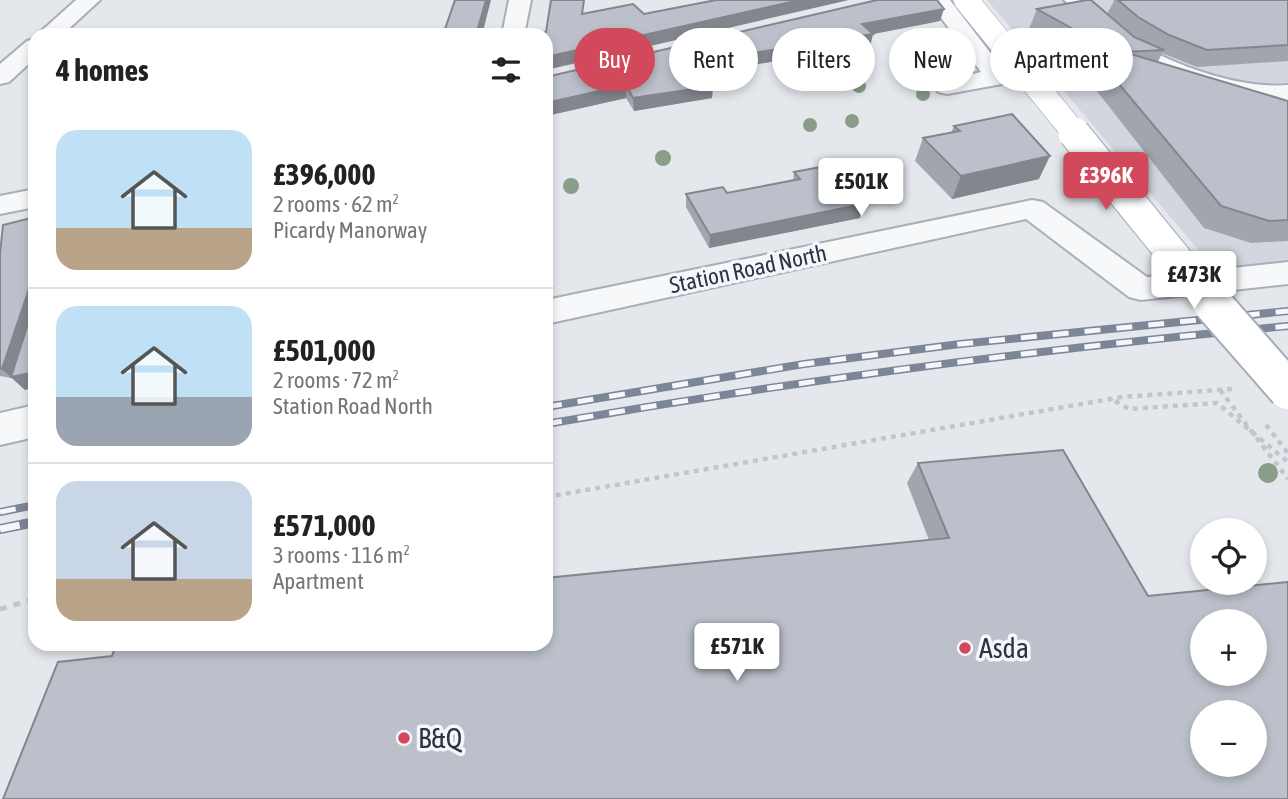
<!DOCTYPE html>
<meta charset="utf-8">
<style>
:root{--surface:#fff;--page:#f2f2f2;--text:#222;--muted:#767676;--line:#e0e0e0;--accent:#d1495b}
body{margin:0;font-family:"Asap Condensed",sans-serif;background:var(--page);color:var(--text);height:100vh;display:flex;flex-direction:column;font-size:26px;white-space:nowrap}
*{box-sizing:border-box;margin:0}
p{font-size:23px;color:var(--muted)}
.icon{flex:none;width:38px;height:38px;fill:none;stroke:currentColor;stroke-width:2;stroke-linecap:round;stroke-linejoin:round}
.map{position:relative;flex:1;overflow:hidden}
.panel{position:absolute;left:28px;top:28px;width:525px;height:623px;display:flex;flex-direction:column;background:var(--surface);border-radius:21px;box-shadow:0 4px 10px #0003}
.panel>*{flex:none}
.guide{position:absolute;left:574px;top:28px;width:609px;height:63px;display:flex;gap:14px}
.fabs{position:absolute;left:1190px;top:518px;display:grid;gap:14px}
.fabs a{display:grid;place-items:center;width:77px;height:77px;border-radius:50%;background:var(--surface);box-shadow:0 4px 10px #0003;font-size:35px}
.price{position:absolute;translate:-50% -60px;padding:0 16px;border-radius:7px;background:#fff;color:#222;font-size:23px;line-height:46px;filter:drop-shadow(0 2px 4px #0008)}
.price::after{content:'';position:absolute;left:50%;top:42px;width:21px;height:16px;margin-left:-10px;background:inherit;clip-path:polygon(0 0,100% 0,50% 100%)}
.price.selected{background:var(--accent);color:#fff}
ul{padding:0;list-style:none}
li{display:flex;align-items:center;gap:21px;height:175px;padding:0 28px}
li+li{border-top:2px solid var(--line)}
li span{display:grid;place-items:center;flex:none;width:196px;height:140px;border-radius:21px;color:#555}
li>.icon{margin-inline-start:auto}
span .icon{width:84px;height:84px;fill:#fffc;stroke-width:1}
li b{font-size:30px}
h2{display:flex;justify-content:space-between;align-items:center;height:84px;padding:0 28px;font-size:30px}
.pill{padding:0 24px;border-radius:32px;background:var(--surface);box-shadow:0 4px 10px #0003;font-size:24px;line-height:63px}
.pill.selected{background:var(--accent);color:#fff}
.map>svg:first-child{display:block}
.built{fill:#d2d6de}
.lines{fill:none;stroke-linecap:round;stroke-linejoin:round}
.minor-casing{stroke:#a9aeb7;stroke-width:4}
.path-far1{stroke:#c2c5cb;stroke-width:4.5;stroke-dasharray:5 5;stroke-linecap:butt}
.path{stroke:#c2c5cb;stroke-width:5;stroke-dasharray:7 7;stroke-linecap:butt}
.minor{fill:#f7f8fa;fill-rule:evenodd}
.rail-far1-casing{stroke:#7d8696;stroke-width:8}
.rail-casing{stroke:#7d8696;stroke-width:10}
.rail-far1{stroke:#f4f6f9;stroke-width:5;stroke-dasharray:16;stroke-linecap:butt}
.rail{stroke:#f4f6f9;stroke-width:7;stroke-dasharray:20;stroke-linecap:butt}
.major-bridge-far2-casing{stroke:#a3abb8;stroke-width:25;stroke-linecap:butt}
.major-bridge-far1-casing{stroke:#a3abb8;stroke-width:33;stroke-linecap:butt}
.major-bridge-casing{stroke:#a3abb8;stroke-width:42;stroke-linecap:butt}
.path-bridge{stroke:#c2c5cb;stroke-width:4.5;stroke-dasharray:5 5;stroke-linecap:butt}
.major-bridge-far2{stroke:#fff;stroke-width:24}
.major-bridge-far1{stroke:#fff;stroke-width:31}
.major-bridge{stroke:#fff;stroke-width:38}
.tree{fill:#899d89}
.wall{fill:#a1a5ae}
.shaded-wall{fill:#83868d}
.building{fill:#bbc0ca;stroke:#83868d;stroke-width:2;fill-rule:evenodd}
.poi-dot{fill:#d1495b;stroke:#f4f6f9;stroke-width:2.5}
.labels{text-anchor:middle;stroke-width:7;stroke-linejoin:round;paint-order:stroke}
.street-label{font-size:23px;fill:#2b3445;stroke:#f4f6f9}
.near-poi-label{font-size:28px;fill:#2b3445;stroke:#f4f6f9;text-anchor:start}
</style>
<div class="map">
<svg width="1288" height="799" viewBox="0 0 1288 799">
<rect width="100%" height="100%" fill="#e4e7ec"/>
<!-- built -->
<path class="built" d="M 987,0 L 1288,0 L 1288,279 L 1228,285 Z"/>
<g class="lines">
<defs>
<path id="minor" d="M 76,0 L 100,0 L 62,35 L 37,35 Z
M 509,0 L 531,0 L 524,35 L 502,35 Z
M 928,0 L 950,0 L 1005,72 L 1002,84 L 947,94 L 938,92 L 935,87 L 938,82 L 981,72 Z
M 1064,0 L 1088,0 C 1105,15 1123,34 1142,46 C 1182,68 1242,89 1288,85 L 1288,101 L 1263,103 L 1195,86 L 1125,55 Z
M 35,39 L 35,58 L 9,82 L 0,84 L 0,64 L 27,41 Z
M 35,189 L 35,207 L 0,214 L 0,196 Z
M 1032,200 L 1043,202 L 1147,277 L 1288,262 L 1288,284 L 1141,300 L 1129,297 L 1026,219 L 546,324 L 546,300 Z
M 35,405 L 35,437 L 0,445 L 0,413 Z"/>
</defs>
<!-- minor casing -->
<use href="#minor" class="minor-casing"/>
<!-- path-far1 -->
<path class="path-far1" d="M 1115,401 L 1129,409 L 1217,403 L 1288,462
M 1266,425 L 1288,453
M 546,497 L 1122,397 L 1232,389"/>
<!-- path -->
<path class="path" d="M 0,609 L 35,599"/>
<!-- minor -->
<use href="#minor" class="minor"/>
<defs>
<path id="rail-far1" d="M 546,407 L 804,364 L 960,344 L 1288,311
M 546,424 C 792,381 1039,349 1288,326
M 0,512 L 35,505
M 31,523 L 35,522"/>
<path id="rail" d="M 0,529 L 35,522"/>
</defs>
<!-- rail-far1 casing -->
<use href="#rail-far1" class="rail-far1-casing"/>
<!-- rail casing -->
<use href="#rail" class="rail-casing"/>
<!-- rail-far1 -->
<use href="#rail-far1" class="rail-far1"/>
<!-- rail -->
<use href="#rail" class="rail"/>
<defs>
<path id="major-bridge-far2" d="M 966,0 L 1076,135"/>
<path id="major-bridge-far1" d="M 1074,133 L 1214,305"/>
<path id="major-bridge" d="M 1213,304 L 1288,390"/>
</defs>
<!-- major-bridge-far2 casing -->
<use href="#major-bridge-far2" class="major-bridge-far2-casing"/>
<!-- major-bridge-far1 casing -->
<use href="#major-bridge-far1" class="major-bridge-far1-casing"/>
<!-- major-bridge casing -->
<use href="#major-bridge" class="major-bridge-casing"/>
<!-- path-bridge -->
<path class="path-bridge" d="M 1220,390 L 1288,479"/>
<!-- major-bridge-far2 -->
<use href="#major-bridge-far2" class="major-bridge-far2"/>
<!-- major-bridge-far1 -->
<use href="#major-bridge-far1" class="major-bridge-far1"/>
<!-- major-bridge -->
<use href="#major-bridge" class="major-bridge"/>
</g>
<!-- trees -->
<g class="tree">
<circle cx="859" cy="86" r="7"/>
<circle cx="923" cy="94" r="7"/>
<circle cx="852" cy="121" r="7"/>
<circle cx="810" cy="125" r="7"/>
<circle cx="663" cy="158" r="8"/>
<circle cx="571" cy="186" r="8"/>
<circle cx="1268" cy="473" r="10"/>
</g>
<!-- wall -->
<path class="wall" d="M 1113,0 L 1288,0 L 1288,61 L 1197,67 L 1162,53 L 1158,62 L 1288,101 L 1288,241 L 1251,243 L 1204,228 L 1064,49 L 1029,29 L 1037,9 L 1107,14 L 1114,1 Z
M 940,21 L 873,34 L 870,46 L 703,73 L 713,86 L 712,98 L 634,111 L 626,98 L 546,116 L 546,77 Z
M 954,126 L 1039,179 L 952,199 L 915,161 L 923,138 L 951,133 Z
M 794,172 L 863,204 L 860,218 L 709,248 L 686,207 L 686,194 L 727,193 L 793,180 Z
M 35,217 L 35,387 L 25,390 L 12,378 L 0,376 L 0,254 Z
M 918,463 L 1148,596 L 1288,799 L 112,656 L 929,540 L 907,483 Z"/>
<!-- shaded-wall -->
<path class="shaded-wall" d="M 486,0 L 491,0 L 482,35 L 476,35 Z
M 800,0 L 849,0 L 546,70 L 546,57 Z
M 944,9 L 940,21 L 873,34 L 870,46 L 694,74 L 695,62 L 862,24 Z
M 626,85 L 626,98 L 546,116 L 546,103 Z
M 713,86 L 712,98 L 634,111 L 633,98 Z
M 1050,156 L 1039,179 L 952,199 L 961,176 Z
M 863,204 L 860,218 L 709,248 L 710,235 Z
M 35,271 L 35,306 L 13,376 L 35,372 L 35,387 L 25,390 L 2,369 Z"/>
<!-- building -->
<path class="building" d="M 455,0 L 486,0 L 476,35 L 443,35 Z
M 551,0 L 584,0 L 582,14 L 633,4 L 644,14 L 716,0 L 800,0 L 546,57 L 546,35 L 529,35 L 546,32 Z
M 877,0 L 937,0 L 944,9 L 862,24 L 873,34 L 695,62 L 713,86 L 633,98 L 626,85 L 546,103 L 546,77 Z
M 1087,0 L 1091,0 L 1134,37 L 1164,50 L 1124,52 L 1288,101 L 1288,220 L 1269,221 L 1221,206 L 1073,29 L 1037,9 Z
M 1118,0 L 1288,0 L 1288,45 L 1207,50 L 1169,35 L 1138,17 Z
M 1012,114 L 1050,156 L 961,176 L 923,138 L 960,131 L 954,126 Z
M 831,165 L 863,204 L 710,235 L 686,194 L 723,187 L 727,193 L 800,179 L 794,172 Z
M 35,217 L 35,271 L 2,369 L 0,368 L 0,254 L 3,225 Z
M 35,307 L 35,372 L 11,377 L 33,308 Z
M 1063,450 L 1148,596 L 1288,582 L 1288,799 L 3,799 L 58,662 L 112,656 L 116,644 L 546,644 L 546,578 L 949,538 L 918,463 ZM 1202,621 L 1255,621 L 1255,674 L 1202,674 ZM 1202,712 L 1255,712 L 1255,765 L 1202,765 Z"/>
<!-- markers -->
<g class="poi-dot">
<circle cx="965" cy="648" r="7"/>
<circle cx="404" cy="738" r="7"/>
</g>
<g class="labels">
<!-- street labels -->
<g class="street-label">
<text transform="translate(748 269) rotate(-12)" y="8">Station Road North</text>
</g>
<!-- near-poi labels -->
<g class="near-poi-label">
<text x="979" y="658">Asda</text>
<text x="418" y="748">B&amp;Q</text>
</g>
</g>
</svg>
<div class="fabs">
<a><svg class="icon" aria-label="locate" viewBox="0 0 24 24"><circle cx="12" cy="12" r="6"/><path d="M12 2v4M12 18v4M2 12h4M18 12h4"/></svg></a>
<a>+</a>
<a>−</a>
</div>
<b class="price selected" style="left:1106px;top:212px">£396K</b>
<b class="price" style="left:861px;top:218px">£501K</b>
<b class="price" style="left:1194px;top:311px">£473K</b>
<b class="price" style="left:737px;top:683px">£571K</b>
<div class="guide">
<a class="pill selected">Buy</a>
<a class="pill">Rent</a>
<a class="pill">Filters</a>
<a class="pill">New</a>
<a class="pill">Apartment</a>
</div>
<section class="panel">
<h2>4 homes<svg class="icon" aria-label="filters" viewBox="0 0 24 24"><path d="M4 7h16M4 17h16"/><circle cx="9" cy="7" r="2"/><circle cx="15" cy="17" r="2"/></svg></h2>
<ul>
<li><span style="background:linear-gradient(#bfe0f5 70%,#b9a48a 0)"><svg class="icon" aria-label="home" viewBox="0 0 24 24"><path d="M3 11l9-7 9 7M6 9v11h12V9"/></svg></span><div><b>£396,000</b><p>2 rooms · 62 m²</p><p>Picardy Manorway</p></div></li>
<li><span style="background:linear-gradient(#bfe0f5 65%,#9aa5b1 0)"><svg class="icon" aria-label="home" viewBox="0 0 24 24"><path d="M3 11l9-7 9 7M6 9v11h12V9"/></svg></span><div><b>£501,000</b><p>2 rooms · 72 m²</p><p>Station Road North</p></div></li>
<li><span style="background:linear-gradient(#c9d6e8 70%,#b9a48a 0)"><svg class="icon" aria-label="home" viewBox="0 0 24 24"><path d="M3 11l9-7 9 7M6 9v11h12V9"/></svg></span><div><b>£571,000</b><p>3 rooms · 116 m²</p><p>Apartment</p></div></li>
</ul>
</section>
</div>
